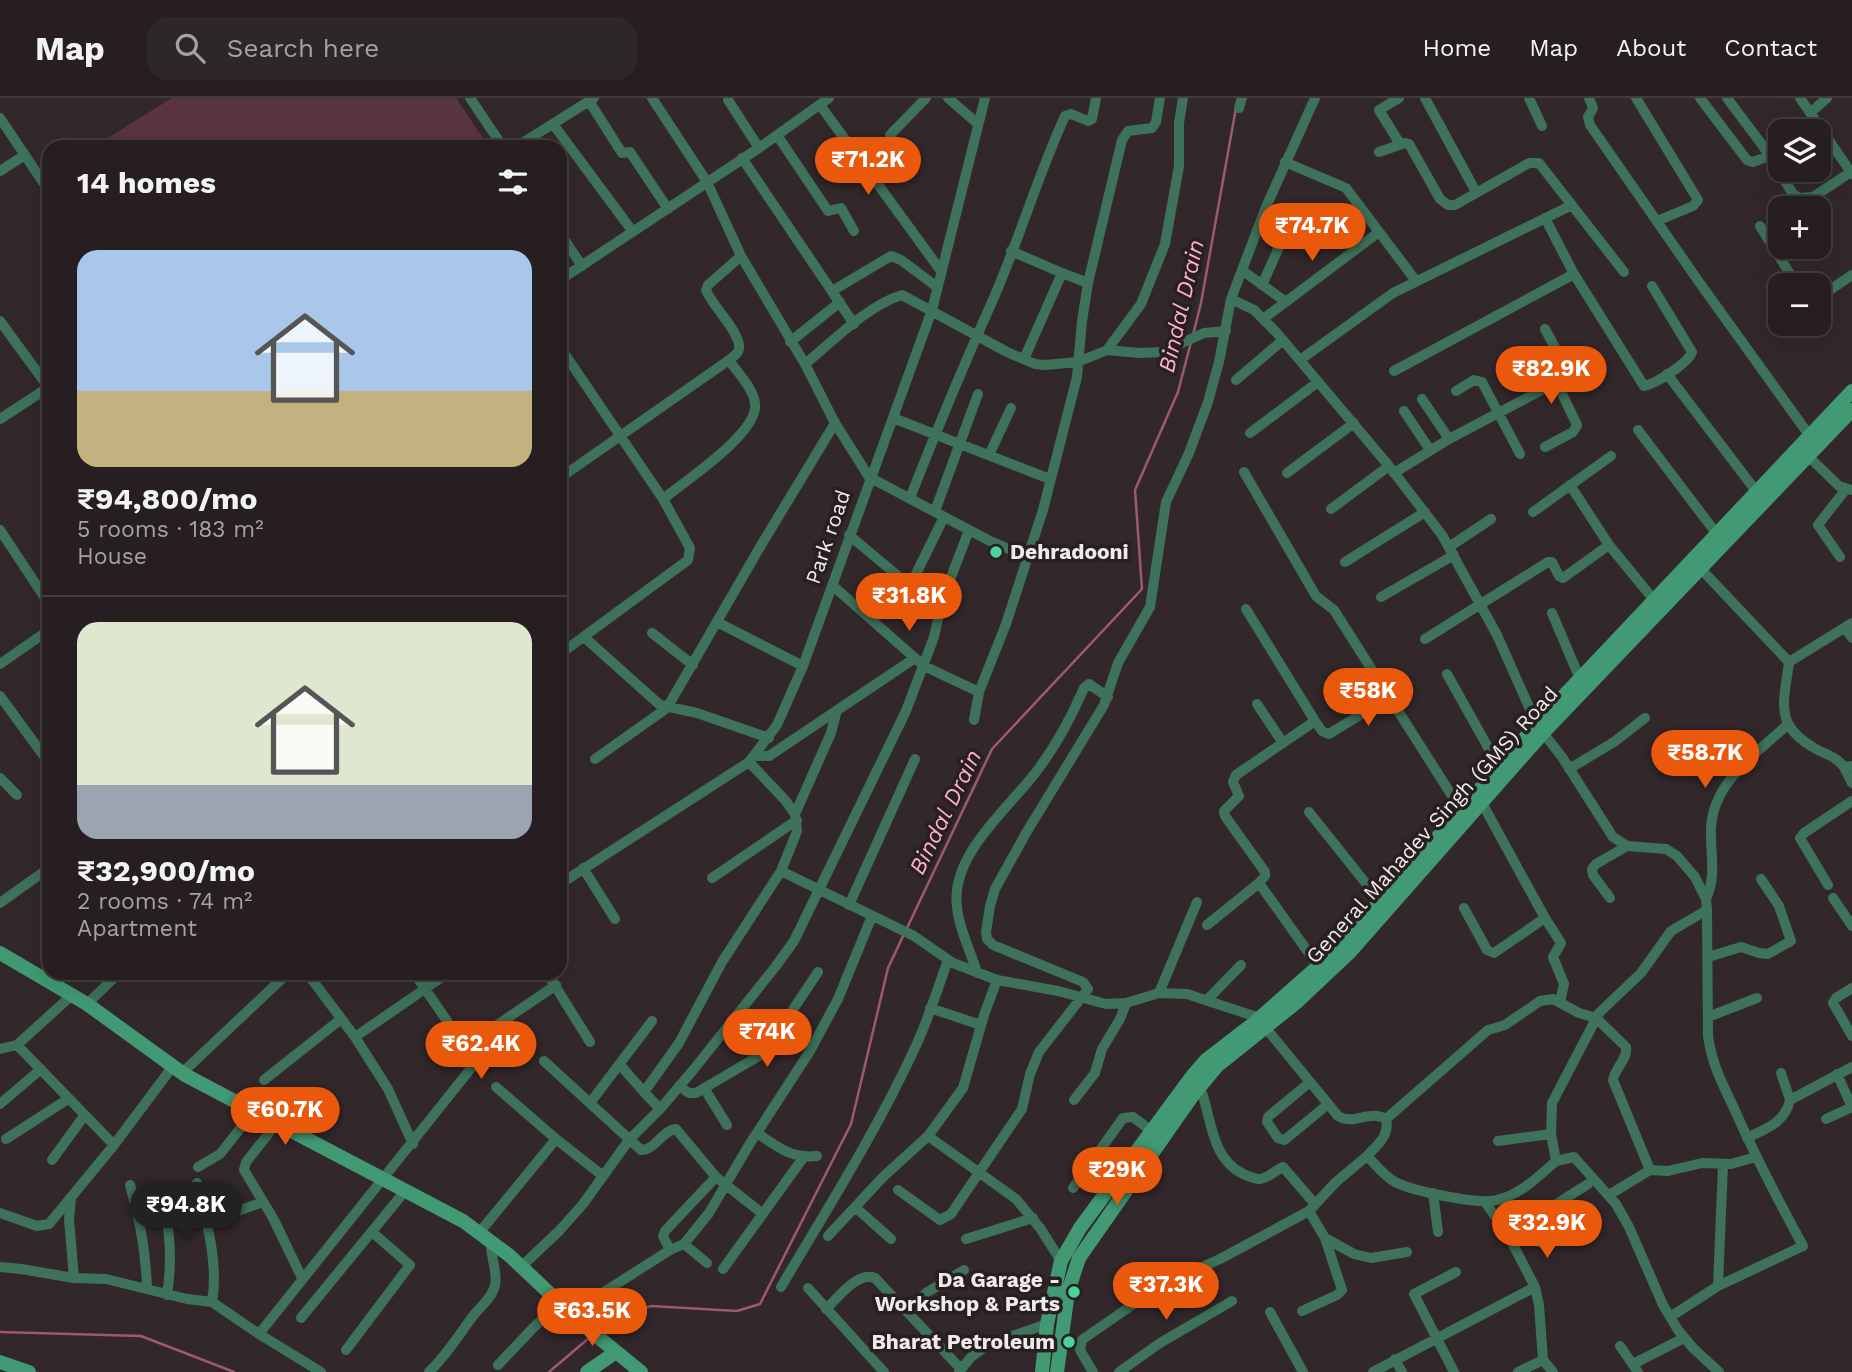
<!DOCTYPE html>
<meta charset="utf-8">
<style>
:root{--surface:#261e20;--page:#2e2729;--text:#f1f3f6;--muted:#a4a2a5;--line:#423c3e;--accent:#ea580c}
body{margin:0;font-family:"Work Sans",sans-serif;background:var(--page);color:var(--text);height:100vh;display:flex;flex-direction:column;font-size:26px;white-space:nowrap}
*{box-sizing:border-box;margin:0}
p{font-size:23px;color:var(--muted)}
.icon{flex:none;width:38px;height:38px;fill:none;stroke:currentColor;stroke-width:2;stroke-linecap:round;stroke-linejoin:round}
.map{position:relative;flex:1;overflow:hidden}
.panel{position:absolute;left:42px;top:42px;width:525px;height:840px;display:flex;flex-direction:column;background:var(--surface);border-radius:21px;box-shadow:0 7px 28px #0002,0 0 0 2px var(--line)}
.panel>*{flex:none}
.buttons{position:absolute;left:1768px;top:21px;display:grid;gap:14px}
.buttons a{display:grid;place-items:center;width:63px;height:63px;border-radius:14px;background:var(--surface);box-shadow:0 7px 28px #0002,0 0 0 2px var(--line);font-size:35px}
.price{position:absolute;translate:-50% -60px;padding:0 16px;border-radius:24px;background:var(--accent);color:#fff;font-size:23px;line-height:46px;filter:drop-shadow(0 2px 4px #0008)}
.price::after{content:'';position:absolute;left:50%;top:42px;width:21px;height:16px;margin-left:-10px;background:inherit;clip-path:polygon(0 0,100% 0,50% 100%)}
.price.on{background:#222;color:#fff}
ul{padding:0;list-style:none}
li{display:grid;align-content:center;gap:14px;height:371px;padding:0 35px}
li+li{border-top:2px solid var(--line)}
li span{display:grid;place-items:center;height:217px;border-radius:21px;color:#555}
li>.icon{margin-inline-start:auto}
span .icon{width:126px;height:126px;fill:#fffc;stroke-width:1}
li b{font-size:30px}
h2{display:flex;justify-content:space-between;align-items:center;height:84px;padding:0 35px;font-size:30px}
header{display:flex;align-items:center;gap:42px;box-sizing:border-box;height:98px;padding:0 35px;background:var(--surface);border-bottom:2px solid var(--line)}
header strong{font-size:33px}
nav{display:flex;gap:38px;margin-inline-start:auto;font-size:24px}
.search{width:490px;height:63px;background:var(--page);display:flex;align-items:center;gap:18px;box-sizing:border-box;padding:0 24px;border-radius:21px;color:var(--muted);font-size:26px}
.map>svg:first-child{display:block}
.green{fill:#5a3441}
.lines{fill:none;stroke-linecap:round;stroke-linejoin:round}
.stream{stroke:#9d5971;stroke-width:2.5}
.street{stroke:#3e725a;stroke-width:10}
.secondary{stroke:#419a74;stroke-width:14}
.poi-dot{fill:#4ad49c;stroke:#281f21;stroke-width:2.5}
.labels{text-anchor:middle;stroke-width:7;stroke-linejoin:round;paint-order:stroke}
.street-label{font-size:21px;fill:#f1eaec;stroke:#281f21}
.poi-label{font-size:21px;font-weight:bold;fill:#f1eaec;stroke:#281f21;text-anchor:end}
.water-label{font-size:23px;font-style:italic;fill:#ffafc9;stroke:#281f21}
</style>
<header>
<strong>Map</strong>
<div class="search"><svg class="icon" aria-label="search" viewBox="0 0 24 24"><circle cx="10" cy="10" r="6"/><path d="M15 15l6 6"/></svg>Search here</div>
<nav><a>Home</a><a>Map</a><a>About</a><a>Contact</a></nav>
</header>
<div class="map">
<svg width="1852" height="1274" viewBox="0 0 1852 1274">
<rect width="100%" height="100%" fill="#32282b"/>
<!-- green -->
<path class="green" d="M 172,0 L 456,0 L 489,49 L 93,49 Z"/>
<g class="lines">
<!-- stream -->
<path class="stream" d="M 1193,237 L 1201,205 L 1236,10
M 907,830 L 992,651 L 1142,491 L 1135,392 L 1178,294 L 1191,244
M 597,1233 L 610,1222 L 651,1208 L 737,1213 L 760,1206 L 851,1026 L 888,870 L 904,836
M 0,1234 L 141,1238 L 234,1274
M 549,1274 L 589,1240"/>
<!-- street -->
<path class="street" d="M 470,0 L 503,49
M 652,0 L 707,84 L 741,158 L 805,266 L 835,325 L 869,379 L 988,442 L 1027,459
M 948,0 L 978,26
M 1399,0 L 1379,12 L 1400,46
M 1425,0 L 1476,94
M 1529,0 L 1542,28
M 1589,0 L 1593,10 L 1588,19 L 1590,27 L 1699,184 L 1809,337
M 1636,0 L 1698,102 L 1693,108 L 1657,123
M 1700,0 L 1747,62 L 1753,64 L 1769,58
M 1727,0 L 1763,48 L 1793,96 L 1799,100 L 1813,99 L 1851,74
M 1800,0 L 1852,76
M 728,2 L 759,50
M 589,3 L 622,55 L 630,54 L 668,111
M 820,7 L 941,173
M 1239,10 L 1242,0
M 1810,15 L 1827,0
M 0,20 L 49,93
M 553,26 L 633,134
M 777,37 L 828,113 L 841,110 L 854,133
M 890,37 L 926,0
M 516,49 L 594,0
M 1379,54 L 1405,45 L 1409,46 L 1440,101 L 1448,107 L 1455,107 L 1529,65 L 1539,65 L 1624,174
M 742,60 L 854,226
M 1285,64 L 1346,90 L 1416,183
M 0,73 L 25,57
M 1545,120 L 1574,176 L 1644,288 C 1656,286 1688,265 1692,254 L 1652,188
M 1760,128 L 1797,187
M 560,135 L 582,168
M 1011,153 L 1062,175
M 1243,173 L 1286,204
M 560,182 L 759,50 L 829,0
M 1262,187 L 1285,136
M 832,193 L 891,158 L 901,162 L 937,189
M 1818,200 L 1852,177
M 1231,201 L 1254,212 L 1276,234 L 1389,368 L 1442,437 L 1497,537 L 1537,627 L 1562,659 L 1613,739 L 1627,748 L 1666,751 L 1677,758 L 1695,779 L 1706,801 L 1707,812 L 1708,938 C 1712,966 1721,983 1733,1008 C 1754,1056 1778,1102 1803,1148 L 1718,1188 L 1670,1219
M 1263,221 L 1379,134
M 0,223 L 49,290
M 1778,228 L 1781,226
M 1545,231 L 1570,277
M 790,244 L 840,204
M 560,249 L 663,401 L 690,450 L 688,462 L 684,465 L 560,556
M 1107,252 L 1141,206 L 1165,146 L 1179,68 L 1179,25 L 1183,0
M 1024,261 L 1062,175 L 1088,185
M 1300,262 L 1393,195 L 1572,107
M 805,266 C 832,244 868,207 902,197 L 1007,254 L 1035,266 L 1045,267 L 1078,264 L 1107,252 L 1139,255 L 1162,254 L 1204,235 L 1226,233
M 1394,273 L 1574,176
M 1667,276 L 1756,393
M 1236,282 L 1283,242
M 1456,293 L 1474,282 L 1482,284 L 1520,356
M 1422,301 L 1449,341
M 1404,313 L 1430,352
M 893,320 L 1050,381
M 0,321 L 49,289
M 1638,332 L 1716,435
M 1250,335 L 1318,284
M 1545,349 L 1573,334 L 1577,327 L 1556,283
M 989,357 L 1011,310
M 1808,358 L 1839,388 L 1851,392
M 1244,374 L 1316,498 L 1334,512 L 1461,712
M 1287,375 L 1354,325
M 1394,375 L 1449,341 L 1589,267
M 560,380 L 729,262 C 733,259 739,255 739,250 C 741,235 712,208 706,192 L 708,187 L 741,158
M 1570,387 L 1609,447 L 1654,502
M 910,400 C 937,331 965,264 995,197 C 1020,139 1038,77 1065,18 L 1071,16 L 1088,23 L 1092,21 L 1096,0
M 663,401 C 685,383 760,334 755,305 C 753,290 737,274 729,262
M 1331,411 L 1389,368
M 935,413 L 978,296
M 1533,414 L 1611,358
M 0,432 L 49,506
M 849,437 L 910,488 L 944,419
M 1449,449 L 1491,421
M 1840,459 L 1818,427 L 1846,391
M 1345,464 L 1425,414
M 1700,470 L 1789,564 C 1784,605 1773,627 1816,651 C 1827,657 1837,659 1844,669 L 1852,668
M 832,487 L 924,568 L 979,594
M 1381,499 L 1454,457
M 1246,511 L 1315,623
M 1552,515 L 1580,581
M 717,524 L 803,568
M 1845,530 L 1852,540
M 652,535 L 693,567
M 584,539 L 660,607 L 697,615 L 769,640
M 1425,541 L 1548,464 L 1552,464 L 1559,478 L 1563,480 L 1609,447
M 1789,564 L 1852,525
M 0,566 L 49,532
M 1447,576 L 1499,669
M 0,598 L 49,665
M 1257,606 L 1283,645
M 974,622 L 979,594 L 1006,526 L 1043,412 L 1077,279 L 1082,223 L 1088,185 L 1122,42 L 1128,33 L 1152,30 L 1156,24 L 1160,0
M 755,658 L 769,658 L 915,560
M 595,661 L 667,610 L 760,449 L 835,325
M 1844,669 L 1852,685
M 1569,671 L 1614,644 L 1645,620
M 0,680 L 17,697
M 1309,714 L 1380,803
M 795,716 L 831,635 L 837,612
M 583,770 L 615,821
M 781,773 L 914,838 L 953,865 L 997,882 L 1058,893 L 1106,906 L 1126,905 L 1159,895 L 1187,896 L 1260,920
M 712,780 L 797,722
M 560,786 L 749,664 L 777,627 L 803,568 L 932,212 L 985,0
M 1828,787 L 1800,740 L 1804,735 L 1852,703
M 1610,800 L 1593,777 L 1592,771 L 1596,766 L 1627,748
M 1833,800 L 1852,828
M 1706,801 C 1717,777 1710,755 1711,730 C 1713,684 1756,656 1787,627
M 0,805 L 49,770
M 849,807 L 915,661
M 1464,810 L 1487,852 L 1494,855 L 1545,820 L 1482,705
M 1545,820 L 1561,845 L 1553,859 L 1564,886 L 1560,904
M 1207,827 L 1259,785
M 1708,859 L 1741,849 L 1759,855 L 1768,856 L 1791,843 L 1779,808 L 1761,781
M 1318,868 L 1259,785 L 1265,778 L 1265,774 L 1225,718 L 1224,713 L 1239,698 L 1233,684 L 1236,677 L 1315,623 L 1322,633 L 1329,636 L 1389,599
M 307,875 L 355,939 L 388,991 L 413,1046
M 547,875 L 590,944
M 977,875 C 971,853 959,832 957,809 C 950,757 1008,711 1036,674 C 1056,648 1071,620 1084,590 L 1089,586 L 1108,599
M 1852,890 L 1836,900 L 1833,905 L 1852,938
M 1159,895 L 1197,804
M 1208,901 L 1241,867
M 87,906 L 119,875
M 930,910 L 981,927
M 1708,919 L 1757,900
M 1265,929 L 1338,1018 C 1354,1028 1369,1011 1386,1021 C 1390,1038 1377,1047 1367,1058
M 355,939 L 448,875
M 17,947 L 114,1047
M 465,949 L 556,887
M 0,951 L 17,947 L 72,897
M 544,963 L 641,1052 C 656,1052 662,1032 676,1031 L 716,1079 L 763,1116
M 620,967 L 644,994
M 182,975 L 288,875
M 1781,975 L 1790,1002
M 1837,976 L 1852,1009
M 264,982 L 341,921
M 1310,984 L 1268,1019 L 1267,1024 L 1278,1040 L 1284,1042 L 1287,1040 L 1327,1007
M 679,988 L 689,995 L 696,995 L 764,955 L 818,874
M 496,989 L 556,1041 L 603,1078
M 704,990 L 727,1027
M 1202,995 C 1212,1024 1212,1061 1243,1076 C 1248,1078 1254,1081 1259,1081 C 1268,1081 1275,1072 1283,1069 L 1315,1106
M 1074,1002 L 1095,975 L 1102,951 L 1120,921 L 1126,905
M 590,1005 L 652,923
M 0,1006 L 41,971
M 660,1011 L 644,994 L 679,945 L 722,864 L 781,773 L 794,741 L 797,733 L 795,716 L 785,702 L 749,664
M 1386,1021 L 1488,932 L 1505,927 L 1540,903 L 1553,901 L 1579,915 L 1596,920 L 1626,949 C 1628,961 1615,970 1613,982 L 1650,1072
M 1826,1021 L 1852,1009
M 277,1025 L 246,1064 L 244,1072 L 273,1120 L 302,1180
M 757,1035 C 777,1049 792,1061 817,1058
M 928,1038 L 1016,1101 L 1040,1130 L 1061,1163
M 1747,1040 C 1765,1031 1785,1025 1790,1002 L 1852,969
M 6,1041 L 68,1001
M 1498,1043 L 1551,1036
M 52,1062 L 84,1018
M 1556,1063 L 1574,1059 L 1616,1106 L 1629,1129 L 1663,1207 L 1678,1232 L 1693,1250 L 1719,1274
M 198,1069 L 220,1056 L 254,1013
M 197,1085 C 206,1122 219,1165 212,1204
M 130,1087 C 140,1121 146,1155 147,1191
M 1073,1090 L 1123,1020 L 1133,1019 L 1150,1032
M 162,1092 C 169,1129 173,1160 167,1197
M 898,1092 L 940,1122 L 951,1116 L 1022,1011 L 1030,976 L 1039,954 L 1088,891 L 1083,884 L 993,847 L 987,841 L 986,834 L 990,808 L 995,791 L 1026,735 L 1104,607 L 1118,565 L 1150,509 L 1166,404 L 1189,355 L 1208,304 L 1219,264 L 1231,201 L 1266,109 L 1315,0
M 1433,1095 L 1438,1134
M 1609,1097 L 1650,1072 L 1668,1073 L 1702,1065 L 1731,1066 L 1756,1059
M 71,1101 L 69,1121 L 74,1180
M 1485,1104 L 1508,1137 L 1535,1189 L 1539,1207 L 1543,1262 L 1553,1274
M 855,1109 L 891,1141
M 1309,1113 L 1325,1140 L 1354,1156 L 1371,1160 L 1407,1154
M 0,1115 L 37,1128 L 49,1126 L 114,1047 L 173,968
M 205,1118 L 232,1115 L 263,1104
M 1516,1132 L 1545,1147 L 1577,1130
M 479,1135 L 556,1041
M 1508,1137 L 1588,1086
M 828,1138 L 883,1079 L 928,1038 L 963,990 L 984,917 L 997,882
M 966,1141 L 1033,1120
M 684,1146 L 707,1165
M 670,1152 L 663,1138 L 665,1133 L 716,1079
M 0,1169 L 21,1171 L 74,1180 L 106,1181 L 187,1201 L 212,1204 L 259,1236 L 472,969 L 471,959 L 465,949 L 414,875
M 521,1169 L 560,1132 L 583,1106 L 629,1042 L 660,1011 L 694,971 L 776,868 L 794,843 L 906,613 L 934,539 L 942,503 L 969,432
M 723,1171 L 803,1060
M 1718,1188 L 1723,1067
M 781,1189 C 827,1111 876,1034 914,952 C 928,923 937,892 948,862
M 808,1190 L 884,1274
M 826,1211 C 838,1200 857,1173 875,1180 L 961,1271
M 1302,1213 L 1337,1197 L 1342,1192 L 1325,1140
M 908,1214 L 926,1195 L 964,1172
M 1270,1214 L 1303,1274
M 571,1215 L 670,1152 L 684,1146 L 709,1115 L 749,1047 L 810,953 L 838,901 L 872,818
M 301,1220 L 405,1093
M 259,1236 L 321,1274
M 1620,1248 L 1638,1274
M 346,1252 L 410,1167 L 372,1134
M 1395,1261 L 1402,1274
M 1633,1266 L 1684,1240
M 498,1267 L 533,1230 L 560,1205
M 429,1274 C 447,1257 458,1238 473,1218 C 480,1209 493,1199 495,1187 C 498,1173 490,1159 491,1144
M 959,1274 L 971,1259 L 989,1246 L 1047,1226
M 1093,1274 L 1080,1252 L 1082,1242 L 1086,1239 L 1141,1201 L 1182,1178 L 1220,1161 L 1309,1113 L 1336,1084 L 1367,1058 C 1376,1067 1384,1078 1395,1084 C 1413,1093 1478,1107 1497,1102 C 1520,1097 1539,1078 1556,1063 L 1551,1036 L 1552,1005 L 1599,915 L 1641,875 L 1671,833 L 1707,812
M 1119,1274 L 1160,1245 L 1232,1203
M 1373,1274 L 1535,1189
M 1454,1274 L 1414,1196 L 1456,1174
M 1518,1274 L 1543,1262"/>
<!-- secondary -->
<path class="secondary" d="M 0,855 L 87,906 L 185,977 L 463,1123 L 510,1158 L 582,1226 L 641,1274
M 0,1264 L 29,1274
M 587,1274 L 616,1254
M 1042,1274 L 1047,1226 L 1061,1163 L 1080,1130 L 1193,977 L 1206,962 L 1254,925 L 1332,856 L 1401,781 L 1539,624 L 1852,293
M 1057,1274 L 1068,1194 L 1079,1160 L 1193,997 L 1217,968 L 1297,904 L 1349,855 L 1543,635 L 1852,312"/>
</g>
<!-- markers -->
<g class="poi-dot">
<circle cx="996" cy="454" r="7"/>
<circle cx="1074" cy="1194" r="7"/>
<circle cx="1069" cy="1244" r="7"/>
</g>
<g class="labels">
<!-- street labels -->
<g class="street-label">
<text transform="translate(828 439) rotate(-71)" y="7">Park road</text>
<text transform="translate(1432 727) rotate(-48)" y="7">General Mahadev Singh (GMS) Road</text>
</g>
<!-- poi labels -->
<g class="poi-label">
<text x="1010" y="461" text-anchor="start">Dehradooni</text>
<text x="1060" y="1189">Da Garage -<tspan x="1060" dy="24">Workshop &amp; Parts</tspan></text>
<text x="1055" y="1251">Bharat Petroleum</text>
</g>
<!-- water labels -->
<g class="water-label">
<text transform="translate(1181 208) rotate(-77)" y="8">Bindal Drain</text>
<text transform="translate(945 714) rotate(-64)" y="8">Bindal Drain</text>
</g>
</g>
</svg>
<div class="buttons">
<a><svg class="icon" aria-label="layers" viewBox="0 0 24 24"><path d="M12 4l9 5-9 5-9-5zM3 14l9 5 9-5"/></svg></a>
<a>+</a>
<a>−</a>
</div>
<b class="price" style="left:868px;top:99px">₹71.2K</b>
<b class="price" style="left:1312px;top:165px">₹74.7K</b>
<b class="price" style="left:1551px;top:308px">₹82.9K</b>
<b class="price" style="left:909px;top:535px">₹31.8K</b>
<b class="price" style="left:1368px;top:630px">₹58K</b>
<b class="price" style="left:1705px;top:692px">₹58.7K</b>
<b class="price" style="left:767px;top:971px">₹74K</b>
<b class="price" style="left:481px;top:983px">₹62.4K</b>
<b class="price" style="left:285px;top:1049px">₹60.7K</b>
<b class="price" style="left:1117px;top:1109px">₹29K</b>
<b class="price on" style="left:186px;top:1144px">₹94.8K</b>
<b class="price" style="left:1547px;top:1162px">₹32.9K</b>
<b class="price" style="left:1166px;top:1224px">₹37.3K</b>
<b class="price" style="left:592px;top:1250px">₹63.5K</b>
<section class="panel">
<h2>14 homes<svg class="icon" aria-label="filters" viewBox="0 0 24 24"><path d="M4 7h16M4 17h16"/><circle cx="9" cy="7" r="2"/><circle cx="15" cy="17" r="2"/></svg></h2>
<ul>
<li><span style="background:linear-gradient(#a9c7e8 65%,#c2b280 0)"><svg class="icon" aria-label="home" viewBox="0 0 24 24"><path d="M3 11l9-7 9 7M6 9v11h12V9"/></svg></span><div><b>₹94,800/mo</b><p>5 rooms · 183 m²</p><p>House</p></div></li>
<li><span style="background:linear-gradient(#dfe7d0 75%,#9aa5b1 0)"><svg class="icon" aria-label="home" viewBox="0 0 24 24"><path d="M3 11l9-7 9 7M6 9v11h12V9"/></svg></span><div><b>₹32,900/mo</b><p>2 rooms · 74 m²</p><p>Apartment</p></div></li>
</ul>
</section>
</div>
